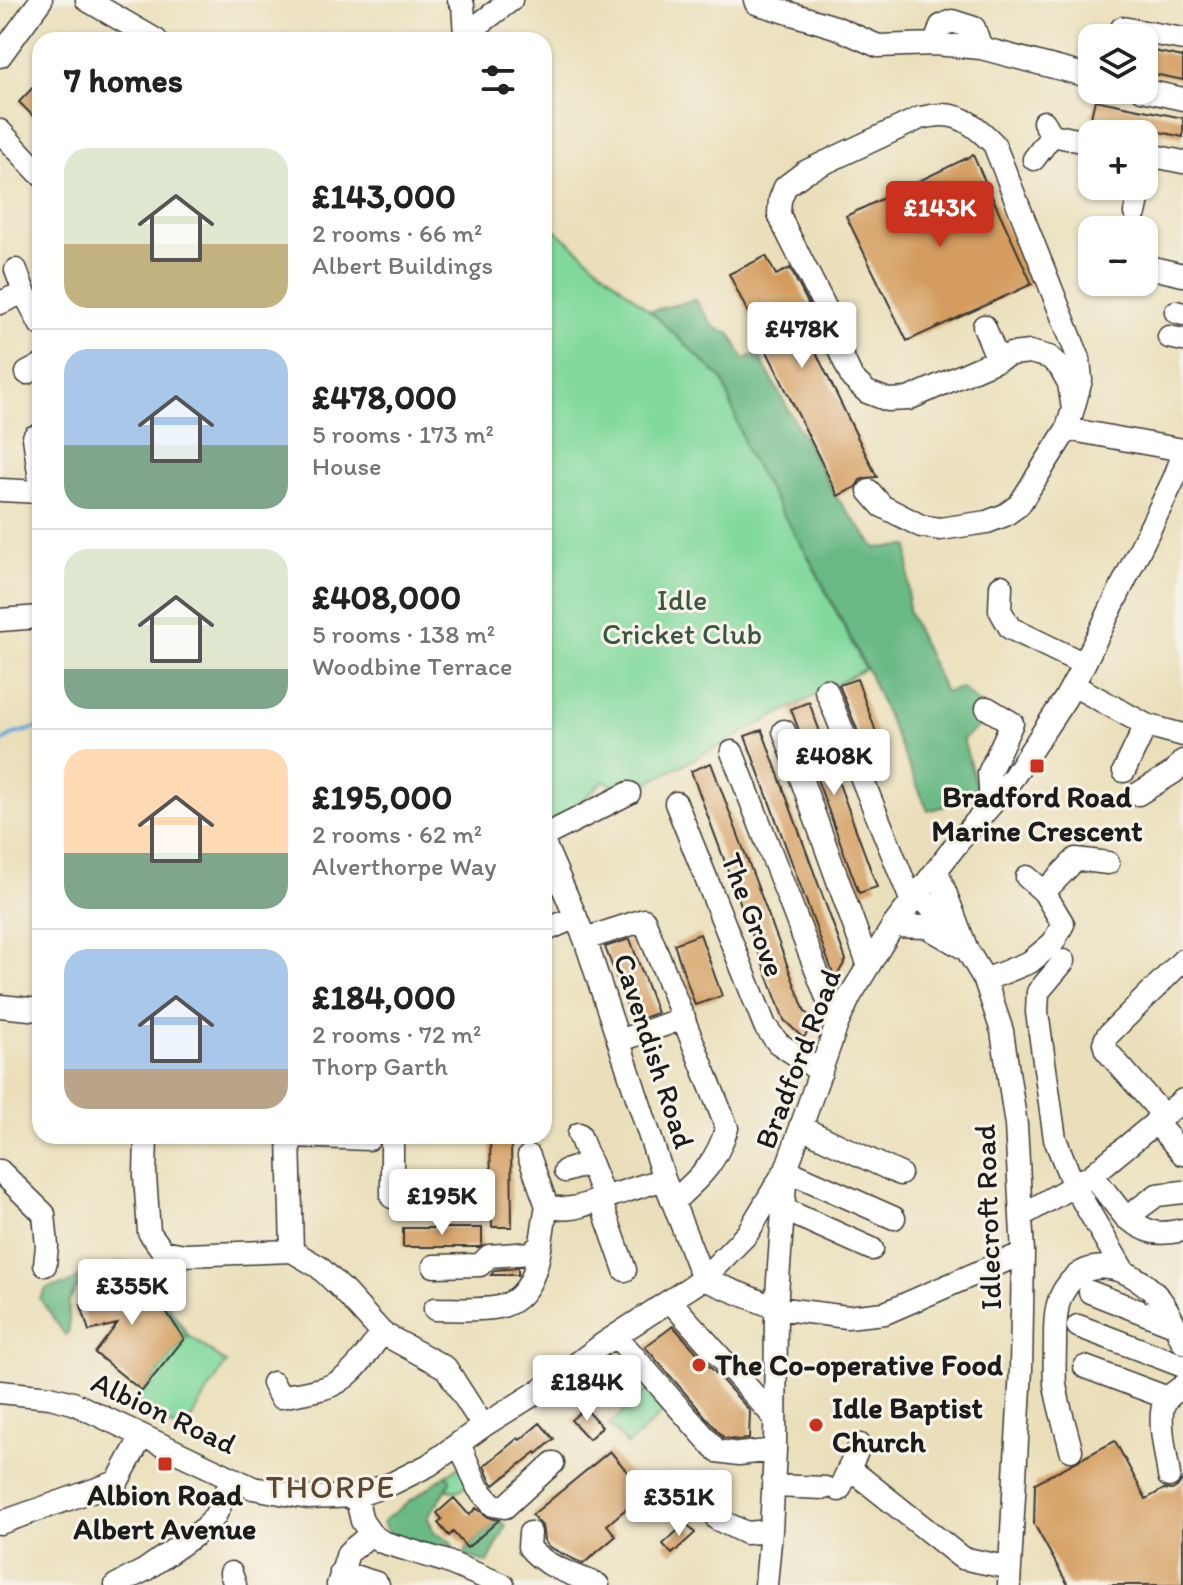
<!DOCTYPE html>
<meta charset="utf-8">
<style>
:root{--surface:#fff;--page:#f6f6f6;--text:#222;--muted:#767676;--line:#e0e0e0;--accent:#c8321e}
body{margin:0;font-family:Itim,sans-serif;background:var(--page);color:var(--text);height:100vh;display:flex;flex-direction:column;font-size:30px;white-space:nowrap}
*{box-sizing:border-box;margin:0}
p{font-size:26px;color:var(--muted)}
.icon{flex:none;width:44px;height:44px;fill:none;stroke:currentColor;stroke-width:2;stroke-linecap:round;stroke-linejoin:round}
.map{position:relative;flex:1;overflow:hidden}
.side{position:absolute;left:32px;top:32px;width:520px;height:1112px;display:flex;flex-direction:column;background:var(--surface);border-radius:24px;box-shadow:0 2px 6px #0004}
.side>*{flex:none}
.buttons{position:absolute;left:1078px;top:24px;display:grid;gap:16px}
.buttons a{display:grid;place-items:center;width:80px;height:80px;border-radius:16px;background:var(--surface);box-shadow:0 2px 6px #0004;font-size:40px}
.price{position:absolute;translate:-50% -68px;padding:0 18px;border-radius:8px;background:#fff;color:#222;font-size:26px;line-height:52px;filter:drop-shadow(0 2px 4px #0008)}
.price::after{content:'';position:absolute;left:50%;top:48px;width:24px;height:18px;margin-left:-12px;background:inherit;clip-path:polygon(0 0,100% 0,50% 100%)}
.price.on{background:var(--accent);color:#fff}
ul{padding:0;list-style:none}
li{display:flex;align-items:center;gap:24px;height:200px;padding:0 32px}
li+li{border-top:2px solid var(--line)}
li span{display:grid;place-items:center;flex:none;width:224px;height:160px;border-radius:24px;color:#555}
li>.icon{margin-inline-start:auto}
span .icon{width:96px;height:96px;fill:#fffc;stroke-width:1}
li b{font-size:34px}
h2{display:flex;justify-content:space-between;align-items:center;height:96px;padding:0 32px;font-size:34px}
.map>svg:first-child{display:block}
.green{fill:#82d99d;stroke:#4f7a5c;stroke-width:2}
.forest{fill:#69b984;stroke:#426a50;stroke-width:2}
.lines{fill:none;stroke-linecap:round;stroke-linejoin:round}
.stream{stroke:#67a8db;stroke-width:4}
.building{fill:#d49d5f}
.minor-casing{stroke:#3b3934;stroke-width:25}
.minor{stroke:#fff;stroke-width:22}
.poi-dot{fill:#c8321e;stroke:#f7f3e8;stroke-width:3}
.labels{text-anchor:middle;stroke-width:6;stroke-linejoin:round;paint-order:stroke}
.park-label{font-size:30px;fill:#3b5543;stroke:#f7f3e8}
.poi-label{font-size:30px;font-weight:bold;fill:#1c1c1c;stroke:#f7f3e8}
.street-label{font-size:30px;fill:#1c1c1c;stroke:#f7f3e8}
.neighbourhood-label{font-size:32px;letter-spacing:2px;fill:#5c4933;stroke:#f7f3e8}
</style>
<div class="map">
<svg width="1183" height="1585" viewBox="0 0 1183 1585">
<rect width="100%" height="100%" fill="#f7f3e8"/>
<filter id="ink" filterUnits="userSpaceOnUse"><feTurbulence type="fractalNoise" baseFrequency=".0125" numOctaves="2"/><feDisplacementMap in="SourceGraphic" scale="16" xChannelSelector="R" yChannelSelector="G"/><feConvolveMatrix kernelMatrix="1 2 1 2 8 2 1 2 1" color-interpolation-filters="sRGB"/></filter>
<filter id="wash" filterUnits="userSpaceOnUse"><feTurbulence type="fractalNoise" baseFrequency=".006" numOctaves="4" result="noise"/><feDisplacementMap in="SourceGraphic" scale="32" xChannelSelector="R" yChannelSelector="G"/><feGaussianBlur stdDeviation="1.8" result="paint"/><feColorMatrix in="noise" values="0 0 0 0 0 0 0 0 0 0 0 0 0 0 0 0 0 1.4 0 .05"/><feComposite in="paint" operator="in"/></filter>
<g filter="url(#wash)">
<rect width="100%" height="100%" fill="#eadfba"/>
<!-- green -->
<path class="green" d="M 544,220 L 667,326 L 723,380 L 736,414 L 865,669 L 629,793 L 604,781 L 552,827 L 544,814 Z
M 188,1335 L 226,1363 L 183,1432 L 133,1405 Z
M 649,1388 L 668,1408 L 628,1445 L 609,1425 Z
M 463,1465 L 471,1482 C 464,1488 458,1493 448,1490 L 450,1479 L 446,1475 Z"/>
<!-- forest -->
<path class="forest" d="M 695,300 L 715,328 L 730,333 L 744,359 L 758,354 L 836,497 L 876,548 L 909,546 L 908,611 L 945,692 L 962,688 L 992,716 L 963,739 L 979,796 L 928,811 L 869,674 L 812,563 L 748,455 L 723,380 L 650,311 Z
M 122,1262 L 139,1266 L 151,1275 L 162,1296 L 188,1335 L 184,1339 L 140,1271 L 76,1288 L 69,1302 L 69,1331 L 65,1335 L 40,1299 L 47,1288 L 68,1284 L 87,1273 Z
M 446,1475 L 450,1479 C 447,1495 434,1504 428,1518 L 434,1532 L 451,1542 L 453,1547 L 450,1551 L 393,1536 L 387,1531 L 383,1523 L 387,1518 Z
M 499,1520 L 506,1526 L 488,1563 L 465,1555 L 467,1548 Z"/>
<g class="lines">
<!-- stream -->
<path class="stream" d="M 0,743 L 14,734 L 40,727"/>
</g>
<g id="blocks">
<!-- building -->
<path class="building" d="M 1144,49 L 1183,57 L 1183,80 L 1144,72 Z
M 40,80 L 40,123 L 19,102 Z
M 1095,100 L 1183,118 L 1183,137 L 1091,117 Z
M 973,155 L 1032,284 L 907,341 L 846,216 Z
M 766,256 L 776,275 L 790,268 L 814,315 L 801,322 L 877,477 L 866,478 L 860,480 L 856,487 L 838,496 L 729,274 Z
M 857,679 L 884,754 L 869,759 L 839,685 Z
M 809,702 L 877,887 L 859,893 L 791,709 Z
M 762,730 L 846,960 L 835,979 L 745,736 Z
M 711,763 L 805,1012 L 817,1022 L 803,1038 L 784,1020 L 691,771 Z
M 700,934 L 722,996 L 695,1005 L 674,944 Z
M 630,939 L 657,1013 L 633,1021 L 605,947 Z
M 490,1136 L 511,1136 L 512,1227 L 492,1227 Z
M 403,1228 L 482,1228 L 482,1245 L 479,1247 L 403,1247 Z
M 518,1268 L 518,1275 L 491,1275 L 495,1270 Z
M 140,1271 L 184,1339 L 142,1391 L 95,1353 L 117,1324 L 89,1331 L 81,1305 L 93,1301 L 89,1284 Z
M 673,1326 L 750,1411 L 749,1439 L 739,1440 L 724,1438 L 645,1347 Z
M 585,1408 L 602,1427 L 589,1439 L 571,1420 Z
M 540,1423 L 554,1439 L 537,1454 L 536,1452 L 494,1485 L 490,1480 L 484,1466 L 518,1438 L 520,1440 Z
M 1115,1441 L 1146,1499 L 1164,1489 L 1172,1490 L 1177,1487 L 1183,1479 L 1183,1585 L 1068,1585 L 1034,1524 L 1035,1483 Z
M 610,1451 L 645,1493 L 607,1525 L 616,1536 L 583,1564 L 549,1547 L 544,1540 L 542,1526 L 532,1515 Z
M 454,1498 L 469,1515 L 476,1508 L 490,1518 L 499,1520 L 467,1548 L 453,1532 L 449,1536 L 438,1523 L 442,1519 L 437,1513 Z
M 686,1523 L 695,1533 L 672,1554 L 663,1544 Z"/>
</g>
</g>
<g filter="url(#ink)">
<use href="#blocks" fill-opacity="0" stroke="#3b3934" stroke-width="2"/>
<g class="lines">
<defs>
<path id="minor" d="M 87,0 L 156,40
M 459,0 L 463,5 L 465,35
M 755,0 L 756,3 L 835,27 L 878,46 L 935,44 L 981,48 L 1092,77
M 1122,28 L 1183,39
M 465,35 L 511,0
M 935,44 L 941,26 L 952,21 L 974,28 L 981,48
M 0,56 L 41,0
M 1142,90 L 1183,99
M 0,131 L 40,174
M 1052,135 L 1092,143
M 1144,154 L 1183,162
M 1034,159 L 1052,135 L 1044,122
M 1135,213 L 1141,186
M 1144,266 L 1183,275
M 16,270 L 24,292 L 40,324
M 0,303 L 24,292
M 1176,312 L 1183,314
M 984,326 L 998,360
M 1169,337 L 1183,340
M 27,373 L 40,366
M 1067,429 L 1183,450
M 34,437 L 40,480
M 1,490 L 40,492
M 869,491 L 882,506 L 921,526 L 940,529 L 987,522 L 1005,515 L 1019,505 L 1067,429 L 1073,409 L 1069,383 L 1060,367 L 1049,357 L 1030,352 L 1011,354 L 908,399 L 888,400 L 867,392 L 852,378 L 838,347 L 829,315 L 785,228 L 779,214 L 780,200 L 785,187 L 805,172 L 920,118 C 927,117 934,115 941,115 C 963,114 980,130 994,144 L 1079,359 L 1081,380 L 1073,409
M 1001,586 L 1000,610 L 1010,628 L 1084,664
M 0,620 L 40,617
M 1073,685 L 1146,725 L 1183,735
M 826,690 L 912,902
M 987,708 L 1012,723 L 989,773 L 991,805
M 784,731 L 868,964
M 732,752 L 837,1024
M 1124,771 L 1146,725
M 1138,794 L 1174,772 L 1183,761
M 676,803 L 765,1026 L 778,1043 L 821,1072
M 544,836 L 629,793
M 544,843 L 585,939 L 664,1179 L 703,1279 L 776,1308 L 847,1317 L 885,1313 L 1023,1253
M 937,871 L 967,950 L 985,980 L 1002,1031 L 1016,1125 L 1023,1253 L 1021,1369 L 1009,1585
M 1044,892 L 1076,859 L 1108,863
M 919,894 L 956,937
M 893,926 L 927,927 L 967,950
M 544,931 L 576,917
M 585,939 L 644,920 L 727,1128 C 715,1165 701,1176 673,1202
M 1064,961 L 1038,992 L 1037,1012 L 1055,1139 L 1073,1184 L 1123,1270
M 985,980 L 1030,962 L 1053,943 L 1063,924 L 1044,892 L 1027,877
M 0,1006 L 40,1010
M 619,1041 L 684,1018
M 1163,1115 L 1106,1050 L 1104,1043 L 1107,1036 L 1183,960
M 1155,1122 L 1183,1154
M 800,1127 L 900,1174
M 579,1134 L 604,1198 L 664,1179
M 146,1136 L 145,1176 L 149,1232 L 163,1251 L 185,1255 L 292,1251 L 319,1267 L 343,1290 L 382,1333 L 446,1368 L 483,1426
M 289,1136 L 292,1251
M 293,1136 L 369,1139
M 529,1156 L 547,1206
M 786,1170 L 894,1218
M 0,1171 L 44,1214 L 47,1246 L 45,1265
M 565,1171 L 590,1163
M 1092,1175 L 1126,1218 L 1157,1195 L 1183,1192
M 392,1197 L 392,1136
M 600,1199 L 625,1270
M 783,1209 L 872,1249
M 1021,1216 L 1092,1175 L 1183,1100
M 1126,1218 C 1150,1233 1155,1236 1183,1230
M 434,1266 L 480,1265 L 489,1256 L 531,1253 L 539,1246
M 1090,1292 L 1174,1325
M 670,1301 L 774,1417
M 435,1309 C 455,1309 479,1311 499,1307 C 542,1297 539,1241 547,1206 C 572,1212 581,1206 604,1198
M 1078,1326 L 1183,1366
M 616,1336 L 717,1451 L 739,1454 L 775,1450
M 1085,1367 L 1168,1398
M 273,1383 L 280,1397 C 295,1394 310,1392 324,1388 C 351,1381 366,1354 382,1333
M 0,1392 L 50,1397 L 73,1403 L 253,1488 L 308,1498 L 356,1496 L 393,1483 L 429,1465 L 483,1426 L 547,1386 L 603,1344 L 703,1279 L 747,1234 L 783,1174
M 459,1443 L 478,1488 L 493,1505 L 505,1507 L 553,1463
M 1071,1450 C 1066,1428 1058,1406 1055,1384 C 1054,1370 1055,1355 1055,1341 C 1055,1327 1055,1311 1060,1298 C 1082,1249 1132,1266 1160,1299 C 1170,1311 1176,1329 1183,1342
M 849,1468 L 962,1558 L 1010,1568
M 1169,1476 C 1167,1458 1157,1420 1164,1404 C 1168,1396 1176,1391 1183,1386
M 773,1486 L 825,1488
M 839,1490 L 860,1445
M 356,1496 L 362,1521 L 371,1534 L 382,1542 L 445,1561 L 503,1585
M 717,1519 L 746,1533 L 771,1531
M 0,1523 L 117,1482 L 142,1436
M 530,1533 L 529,1547 C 544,1567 576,1575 598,1585
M 341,1572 L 376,1583 L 378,1585
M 231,1573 L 235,1585
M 116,1585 L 145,1570 L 205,1528 L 215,1516 L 232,1479
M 338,1585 L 348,1553 L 371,1534
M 766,1585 L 771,1531 L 775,1450 L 776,1308 L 786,1170 L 837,1024 L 850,996 L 893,926 L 959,841 L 991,805 L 1014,776 L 1065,699 L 1084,664 L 1174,479 L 1183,455"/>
</defs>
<!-- minor casing -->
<use href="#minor" class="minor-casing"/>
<!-- minor -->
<use href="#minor" class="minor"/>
</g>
</g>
<!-- markers -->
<g class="poi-dot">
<rect x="1029" y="758" width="16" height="16" rx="4"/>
<circle cx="699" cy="1365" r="8"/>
<circle cx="816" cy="1425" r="8"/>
<rect x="157" y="1456" width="16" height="16" rx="4"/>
</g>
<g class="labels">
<!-- park labels -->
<g class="park-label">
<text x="682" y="610">Idle<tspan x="682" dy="34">Cricket Club</tspan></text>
</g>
<!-- poi labels -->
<g class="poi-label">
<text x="1037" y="807">Bradford Road<tspan x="1037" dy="34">Marine Crescent</tspan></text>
<text x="715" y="1375" text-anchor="start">The Co-operative Food</text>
<text x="832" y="1418" text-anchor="start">Idle Baptist<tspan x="832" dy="34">Church</tspan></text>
<text x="165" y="1505">Albion Road<tspan x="165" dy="34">Albert Avenue</tspan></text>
</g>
<!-- street labels -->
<g class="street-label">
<text transform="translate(753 915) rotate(69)" y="10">The Grove</text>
<text transform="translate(654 1051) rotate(72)" y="10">Cavendish Road</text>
<text transform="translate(798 1059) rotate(-69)" y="10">Bradford Road</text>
<text transform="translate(988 1217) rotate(-92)" y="10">Idlecroft Road</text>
<text transform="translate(164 1413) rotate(25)" y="10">Albion Road</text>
</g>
<!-- neighbourhood labels -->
<g class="neighbourhood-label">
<text x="331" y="1498">THORPE</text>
</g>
</g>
</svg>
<div class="buttons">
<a><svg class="icon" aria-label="layers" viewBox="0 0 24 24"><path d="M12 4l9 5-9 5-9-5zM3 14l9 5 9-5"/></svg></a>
<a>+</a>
<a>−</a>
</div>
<b class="price on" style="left:940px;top:249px">£143K</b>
<b class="price" style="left:802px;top:370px">£478K</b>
<b class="price" style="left:834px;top:797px">£408K</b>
<b class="price" style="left:442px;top:1237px">£195K</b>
<b class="price" style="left:132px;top:1327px">£355K</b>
<b class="price" style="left:587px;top:1423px">£184K</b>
<b class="price" style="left:679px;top:1538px">£351K</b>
<section class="side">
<h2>7 homes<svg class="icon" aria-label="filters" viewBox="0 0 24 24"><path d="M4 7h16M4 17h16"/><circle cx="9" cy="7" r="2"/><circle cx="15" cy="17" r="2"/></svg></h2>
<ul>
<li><span style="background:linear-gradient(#dfe7d0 60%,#c2b280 0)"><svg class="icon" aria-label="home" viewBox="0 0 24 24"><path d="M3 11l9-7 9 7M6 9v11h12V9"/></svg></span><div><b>£143,000</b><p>2 rooms · 66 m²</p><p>Albert Buildings</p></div></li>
<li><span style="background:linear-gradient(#a9c7e8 60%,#7fa58c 0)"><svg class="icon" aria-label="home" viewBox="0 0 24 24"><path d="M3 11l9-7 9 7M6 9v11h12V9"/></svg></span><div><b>£478,000</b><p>5 rooms · 173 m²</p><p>House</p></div></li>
<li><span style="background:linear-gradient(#dfe7d0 75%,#7fa58c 0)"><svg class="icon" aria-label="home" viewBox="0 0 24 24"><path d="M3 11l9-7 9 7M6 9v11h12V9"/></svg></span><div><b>£408,000</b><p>5 rooms · 138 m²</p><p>Woodbine Terrace</p></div></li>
<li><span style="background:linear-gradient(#ffd9b3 65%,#7fa58c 0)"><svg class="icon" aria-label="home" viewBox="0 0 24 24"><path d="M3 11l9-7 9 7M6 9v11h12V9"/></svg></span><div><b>£195,000</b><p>2 rooms · 62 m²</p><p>Alverthorpe Way</p></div></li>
<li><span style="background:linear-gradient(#a9c7e8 75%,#b9a48a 0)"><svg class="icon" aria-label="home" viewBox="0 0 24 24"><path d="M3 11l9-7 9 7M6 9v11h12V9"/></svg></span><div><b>£184,000</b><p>2 rooms · 72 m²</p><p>Thorp Garth</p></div></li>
</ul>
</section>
</div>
